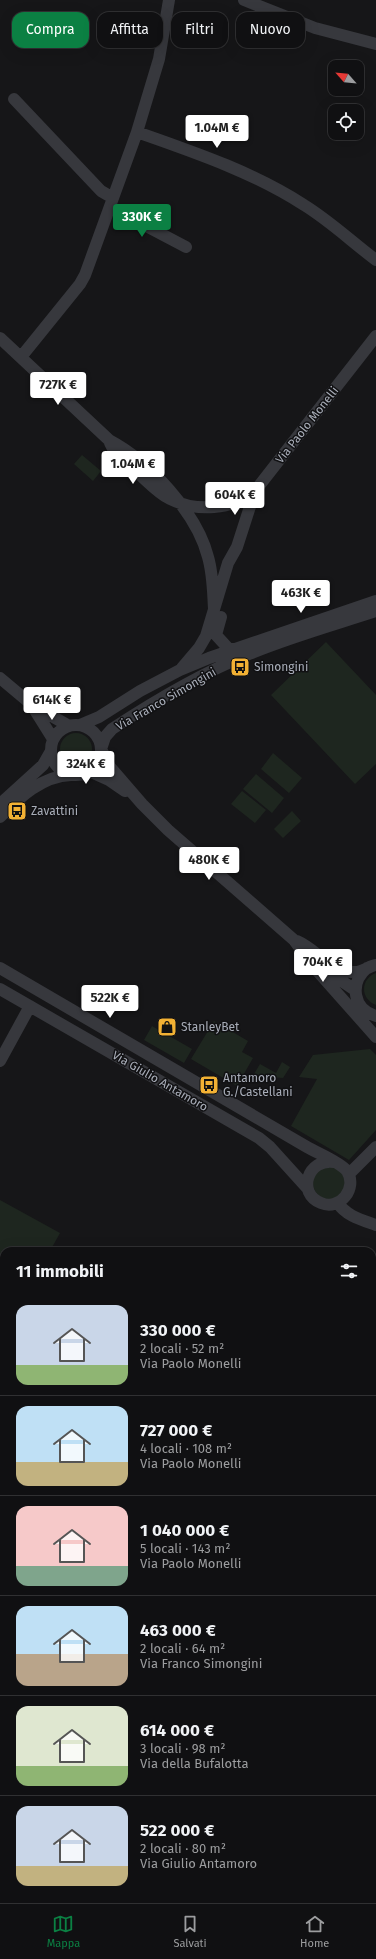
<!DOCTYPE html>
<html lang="it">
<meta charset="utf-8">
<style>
:root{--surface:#101012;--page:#1e1e20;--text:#f1f3f6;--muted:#9c9d9f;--line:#303032;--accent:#0b8043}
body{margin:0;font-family:"Fira Sans",sans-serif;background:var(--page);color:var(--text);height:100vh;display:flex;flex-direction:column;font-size:15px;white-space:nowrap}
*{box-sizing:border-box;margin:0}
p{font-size:13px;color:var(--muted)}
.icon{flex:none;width:22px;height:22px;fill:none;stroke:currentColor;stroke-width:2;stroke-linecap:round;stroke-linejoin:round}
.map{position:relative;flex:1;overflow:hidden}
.panel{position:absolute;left:0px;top:1247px;width:376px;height:656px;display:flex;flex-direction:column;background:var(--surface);border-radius:12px 12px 0 0;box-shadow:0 4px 16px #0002,0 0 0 1px var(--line)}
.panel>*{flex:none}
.banner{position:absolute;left:12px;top:12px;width:352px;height:36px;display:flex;gap:8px}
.needle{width:26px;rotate:297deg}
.tools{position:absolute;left:328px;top:60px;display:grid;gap:8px}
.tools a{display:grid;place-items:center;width:36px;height:36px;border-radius:8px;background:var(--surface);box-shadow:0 4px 16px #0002,0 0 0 1px var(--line);font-size:20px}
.price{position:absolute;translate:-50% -34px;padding:0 9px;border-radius:4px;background:#fff;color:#222;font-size:13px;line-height:26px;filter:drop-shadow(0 1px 2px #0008)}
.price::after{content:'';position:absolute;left:50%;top:24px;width:12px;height:9px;margin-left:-6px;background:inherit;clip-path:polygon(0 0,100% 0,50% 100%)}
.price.selected{background:var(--accent);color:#fff}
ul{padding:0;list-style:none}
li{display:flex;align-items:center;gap:12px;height:100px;padding:0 16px}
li+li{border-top:1px solid var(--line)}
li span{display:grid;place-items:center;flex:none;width:112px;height:80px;border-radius:12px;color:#555}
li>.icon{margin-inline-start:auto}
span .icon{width:48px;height:48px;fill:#fffc;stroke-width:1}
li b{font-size:17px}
h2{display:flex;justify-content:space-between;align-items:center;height:48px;padding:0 16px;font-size:17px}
.chip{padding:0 14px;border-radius:12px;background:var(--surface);box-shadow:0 4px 16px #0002,0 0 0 1px var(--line);font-size:14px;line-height:36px}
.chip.selected{background:var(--accent);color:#fff}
.menu{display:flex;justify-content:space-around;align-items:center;height:56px;border-top:1px solid var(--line);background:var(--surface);font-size:11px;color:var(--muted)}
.menu a{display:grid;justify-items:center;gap:2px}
.menu .selected{color:var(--accent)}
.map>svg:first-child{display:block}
.green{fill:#1e261f}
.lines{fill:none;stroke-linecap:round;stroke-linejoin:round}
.minor{stroke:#37383d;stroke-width:12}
.major{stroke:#53555c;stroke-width:16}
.labels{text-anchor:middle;stroke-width:3;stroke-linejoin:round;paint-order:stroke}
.street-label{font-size:12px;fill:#a8adb8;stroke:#111113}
.poi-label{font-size:12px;fill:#a8adb8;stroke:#111113;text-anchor:start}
</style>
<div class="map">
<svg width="376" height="1903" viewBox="0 0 376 1903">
<rect width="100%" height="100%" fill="#161618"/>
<!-- green -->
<path class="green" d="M 82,455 L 101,471 L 93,481 L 74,464 Z
M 326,642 L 376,695 L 376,764 L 355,784 L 271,695 Z
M60 749a16 16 0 1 1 32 0a16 16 0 1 1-32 0Z
M 273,753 L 302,778 L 289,793 L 261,769 Z
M 256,774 L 284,798 L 272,813 L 243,789 Z
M 242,791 L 266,810 L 255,823 L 231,804 Z
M 292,811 L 301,821 L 283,838 L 274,829 Z
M 376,973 L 376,1005 C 360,999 360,979 376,973 Z
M 214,1021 L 248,1041 L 242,1052 L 253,1058 L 237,1086 L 191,1059 Z
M 152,1026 L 192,1049 L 184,1063 L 144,1040 Z
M 370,1049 L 376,1055 L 376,1130 L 349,1160 L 291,1126 L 317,1079 L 299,1077 L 313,1055 Z
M 282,1062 L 290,1067 L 283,1078 L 258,1076 L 254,1074 L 260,1064 L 276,1073 Z
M313 1183a16 16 0 1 1 32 0a16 16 0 1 1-32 0Z
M 0,1200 L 60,1233 L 50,1251 L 4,1251 L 4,1556 L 0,1555 Z
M 372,1672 L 376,1675 L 376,1783 L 372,1785 Z
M 376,1872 L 376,1903 L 328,1903 L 335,1899 L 372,1899 L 372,1875 Z
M 234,1899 L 282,1899 L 272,1903 L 225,1903 Z"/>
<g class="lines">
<!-- minor -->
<path class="minor" d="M 169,0 L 159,59 L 137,132 C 194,152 253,172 304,205 C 330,221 352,242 376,260
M 244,0 L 315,28 L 376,44
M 14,99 L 101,191 L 113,198
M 110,207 L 186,247
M 0,338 L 109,440 C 114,455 126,462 137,472 C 147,481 158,493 170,499 C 196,512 233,510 255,491 L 376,336
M 21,357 L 80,284 L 85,275 L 137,132
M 109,440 C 149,461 197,513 208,557 C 213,574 213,592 214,609
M 221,617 L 216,635 L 227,647 L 233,650
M 182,668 L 199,648 L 206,636 L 228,563 L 237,547 L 255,491
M 0,678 L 31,704 L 69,726
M 33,707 L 53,739
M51 750a25 25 0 1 1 50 0a25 25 0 1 1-50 0Z
M 80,725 L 99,717 L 140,691 L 180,670 L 209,658 L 376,601
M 101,749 L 110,767 L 142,804 L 168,830 L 294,940 L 313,966 L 376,1037
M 101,749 L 105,737 L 112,729 C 153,702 202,673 249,654 C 290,637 333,625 376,611
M 89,771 L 109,780 L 125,791
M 0,804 L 43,765 L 51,751
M 0,817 C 20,797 42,776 71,775
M 297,941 C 316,949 332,973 355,972 C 363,972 369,966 376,965
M 318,965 L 355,990
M 0,968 L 307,1147 C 317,1153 340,1162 347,1171 C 358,1188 340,1211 321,1203 C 296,1193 308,1158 334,1162
M 367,968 C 349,983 353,1010 376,1016
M 0,989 L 259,1138 L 270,1147 L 308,1189
M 0,1061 L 30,1006
M 349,1174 L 376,1147
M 338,1203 C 346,1216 362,1220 376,1225
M 372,1431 L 376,1433
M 372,1446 L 376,1448
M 0,1610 L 4,1612
M 0,1854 L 4,1843"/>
<!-- major -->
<path class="major" d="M 372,1800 L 376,1799
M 372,1860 L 376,1858
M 158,1903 L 164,1899
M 297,1903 L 305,1899"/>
</g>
<!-- icons -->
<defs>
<symbol id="bus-square" viewBox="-11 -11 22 22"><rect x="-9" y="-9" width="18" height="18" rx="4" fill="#f2b134" stroke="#111113"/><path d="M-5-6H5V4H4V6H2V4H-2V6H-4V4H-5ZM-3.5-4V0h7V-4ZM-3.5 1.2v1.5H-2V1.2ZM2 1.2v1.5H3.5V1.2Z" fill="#111"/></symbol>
<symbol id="shop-square" viewBox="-11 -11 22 22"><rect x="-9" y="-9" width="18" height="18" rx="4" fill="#f2b134" stroke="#111113"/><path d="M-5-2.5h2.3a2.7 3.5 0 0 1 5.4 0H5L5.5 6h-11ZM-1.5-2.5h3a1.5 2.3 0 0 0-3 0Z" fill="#111"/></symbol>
</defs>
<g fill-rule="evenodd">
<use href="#bus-square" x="229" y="656" width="22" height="22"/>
<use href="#bus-square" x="6" y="800" width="22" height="22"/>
<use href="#shop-square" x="156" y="1016" width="22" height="22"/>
<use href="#bus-square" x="198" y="1074" width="22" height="22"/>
</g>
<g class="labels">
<!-- street labels -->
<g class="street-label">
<text transform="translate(307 425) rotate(-52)" y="4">Via Paolo Monelli</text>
<text transform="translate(166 699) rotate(-30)" y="4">Via Franco Simongini</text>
<text transform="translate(160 1081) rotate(30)" y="4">Via Giulio Antamoro</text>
</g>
<!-- poi labels -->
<g class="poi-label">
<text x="254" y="671">Simongini</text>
<text x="31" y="815">Zavattini</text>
<text x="181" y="1031">StanleyBet</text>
<text x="223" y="1082">Antamoro<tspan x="223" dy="14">G./Castellani</tspan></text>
</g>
</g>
</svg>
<div class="tools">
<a><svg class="needle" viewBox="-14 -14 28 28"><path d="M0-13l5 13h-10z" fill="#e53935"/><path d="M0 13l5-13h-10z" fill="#9c9d9f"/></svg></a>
<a><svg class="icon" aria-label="locate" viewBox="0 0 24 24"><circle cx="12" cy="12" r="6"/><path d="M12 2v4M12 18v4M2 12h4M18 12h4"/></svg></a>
</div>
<b class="price" style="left:217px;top:149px">1.04M €</b>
<b class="price selected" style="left:142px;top:238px">330K €</b>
<b class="price" style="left:58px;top:406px">727K €</b>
<b class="price" style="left:133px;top:485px">1.04M €</b>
<b class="price" style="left:235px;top:516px">604K €</b>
<b class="price" style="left:301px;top:614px">463K €</b>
<b class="price" style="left:52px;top:721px">614K €</b>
<b class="price" style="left:86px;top:785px">324K €</b>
<b class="price" style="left:209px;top:881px">480K €</b>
<b class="price" style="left:323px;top:983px">704K €</b>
<b class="price" style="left:110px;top:1019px">522K €</b>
<div class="banner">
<a class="chip selected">Compra</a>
<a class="chip">Affitta</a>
<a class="chip">Filtri</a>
<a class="chip">Nuovo</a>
</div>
<section class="panel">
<h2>11 immobili<svg class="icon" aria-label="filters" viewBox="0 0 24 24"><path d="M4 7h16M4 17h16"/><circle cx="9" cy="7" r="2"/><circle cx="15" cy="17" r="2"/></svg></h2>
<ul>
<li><span style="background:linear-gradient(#c9d6e8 75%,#8fb573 0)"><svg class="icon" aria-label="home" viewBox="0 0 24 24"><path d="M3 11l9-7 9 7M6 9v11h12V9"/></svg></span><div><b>330 000 €</b><p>2 locali · 52 m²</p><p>Via Paolo Monelli</p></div></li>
<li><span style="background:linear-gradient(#bfe0f5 70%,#c2b280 0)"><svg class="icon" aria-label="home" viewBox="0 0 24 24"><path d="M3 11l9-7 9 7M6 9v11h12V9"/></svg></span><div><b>727 000 €</b><p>4 locali · 108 m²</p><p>Via Paolo Monelli</p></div></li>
<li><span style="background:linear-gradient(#f6c9c9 75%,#7fa58c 0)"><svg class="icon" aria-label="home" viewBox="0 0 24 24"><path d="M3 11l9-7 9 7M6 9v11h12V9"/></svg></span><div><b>1 040 000 €</b><p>5 locali · 143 m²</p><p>Via Paolo Monelli</p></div></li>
<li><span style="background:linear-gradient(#bfe0f5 60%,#b9a48a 0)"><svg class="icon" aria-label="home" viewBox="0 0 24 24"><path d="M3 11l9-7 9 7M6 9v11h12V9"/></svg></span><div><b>463 000 €</b><p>2 locali · 64 m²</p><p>Via Franco Simongini</p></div></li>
<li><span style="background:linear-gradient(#dfe7d0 75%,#8fb573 0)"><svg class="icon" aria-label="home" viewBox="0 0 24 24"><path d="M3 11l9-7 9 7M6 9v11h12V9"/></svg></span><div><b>614 000 €</b><p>3 locali · 98 m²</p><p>Via della Bufalotta</p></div></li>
<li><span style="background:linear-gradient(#c9d6e8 75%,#c2b280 0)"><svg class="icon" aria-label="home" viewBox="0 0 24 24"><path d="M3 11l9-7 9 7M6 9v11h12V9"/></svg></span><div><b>522 000 €</b><p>2 locali · 80 m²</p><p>Via Giulio Antamoro</p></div></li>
</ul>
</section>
</div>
<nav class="menu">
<a class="selected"><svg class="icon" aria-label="map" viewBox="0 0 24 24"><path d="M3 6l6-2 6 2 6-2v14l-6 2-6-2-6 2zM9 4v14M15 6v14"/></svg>Mappa</a>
<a><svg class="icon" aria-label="saved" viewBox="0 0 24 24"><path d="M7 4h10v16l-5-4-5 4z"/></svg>Salvati</a>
<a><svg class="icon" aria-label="home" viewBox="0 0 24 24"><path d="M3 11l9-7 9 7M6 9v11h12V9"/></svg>Home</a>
</nav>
